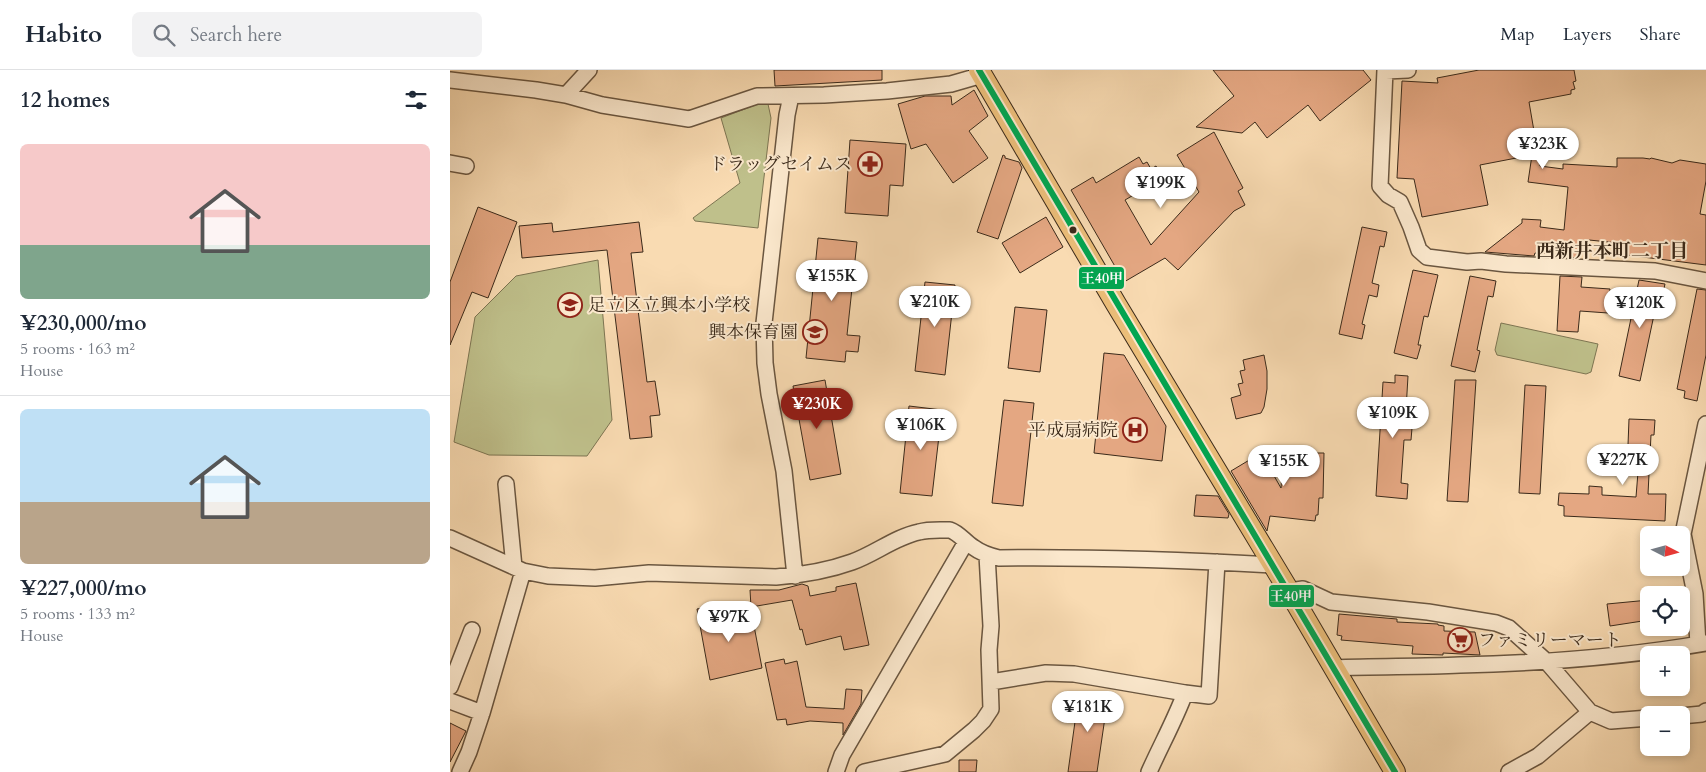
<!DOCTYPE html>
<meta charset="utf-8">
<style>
:root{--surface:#fff;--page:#f2f2f3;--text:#1f2937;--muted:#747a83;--line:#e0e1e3;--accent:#8f2418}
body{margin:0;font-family:Cardo,"Noto Serif JP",serif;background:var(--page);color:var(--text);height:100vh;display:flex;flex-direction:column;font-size:19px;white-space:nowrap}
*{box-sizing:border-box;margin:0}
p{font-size:16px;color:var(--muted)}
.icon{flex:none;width:28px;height:28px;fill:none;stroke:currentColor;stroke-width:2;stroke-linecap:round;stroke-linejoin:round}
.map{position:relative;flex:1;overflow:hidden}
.panel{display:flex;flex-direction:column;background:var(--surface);width:450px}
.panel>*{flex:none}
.needle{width:32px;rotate:96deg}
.fabs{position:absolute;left:1190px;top:456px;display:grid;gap:10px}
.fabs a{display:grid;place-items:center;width:50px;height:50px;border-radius:8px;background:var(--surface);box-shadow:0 2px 8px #0003;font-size:25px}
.price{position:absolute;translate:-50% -42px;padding:0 11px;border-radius:18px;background:#fff;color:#222;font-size:16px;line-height:32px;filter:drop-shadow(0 1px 2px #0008)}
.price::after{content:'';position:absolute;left:50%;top:30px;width:15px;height:11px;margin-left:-8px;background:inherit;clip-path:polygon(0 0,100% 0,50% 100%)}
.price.current{background:var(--accent);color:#fff}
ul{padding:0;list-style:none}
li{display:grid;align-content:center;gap:10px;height:265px;padding:0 20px}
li+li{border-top:1px solid var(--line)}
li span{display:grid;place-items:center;height:155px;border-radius:8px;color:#555}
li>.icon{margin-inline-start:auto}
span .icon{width:90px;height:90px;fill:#fffc;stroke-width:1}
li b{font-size:21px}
h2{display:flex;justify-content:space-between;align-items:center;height:60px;padding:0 20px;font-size:21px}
header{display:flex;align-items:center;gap:30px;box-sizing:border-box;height:70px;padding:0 25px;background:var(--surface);border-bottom:1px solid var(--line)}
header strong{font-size:24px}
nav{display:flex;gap:28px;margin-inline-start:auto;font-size:18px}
.search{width:350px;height:45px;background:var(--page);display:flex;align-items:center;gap:12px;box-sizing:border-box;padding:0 18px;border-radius:8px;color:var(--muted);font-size:19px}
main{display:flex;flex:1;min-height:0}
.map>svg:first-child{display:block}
.green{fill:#bfc08b;stroke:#7d7552}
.building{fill:#e4a782;stroke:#3b2a1a}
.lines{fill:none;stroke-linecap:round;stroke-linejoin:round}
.minor-casing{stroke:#6a5640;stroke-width:18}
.major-casing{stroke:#3b2a1a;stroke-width:22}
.minor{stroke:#fbe8cd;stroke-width:15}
.major{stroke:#ecbe79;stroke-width:20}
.bus-1-casing{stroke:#fbe8cd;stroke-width:10}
.bus-1{stroke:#00a651;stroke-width:6}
.bus-dot{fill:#3b2a1a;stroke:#fbe8cd;stroke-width:2}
.labels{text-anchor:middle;stroke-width:4;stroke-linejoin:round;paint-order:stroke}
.poi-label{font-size:18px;fill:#3b2a1a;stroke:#fbe8cd;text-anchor:end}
.neighbourhood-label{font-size:19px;font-weight:bold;fill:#3b2a1a;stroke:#fbe8cd}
.line-badge{stroke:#fbe8cd;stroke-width:2}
.badge-label{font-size:14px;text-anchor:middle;font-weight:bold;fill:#fff}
</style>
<header>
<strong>Habito</strong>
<div class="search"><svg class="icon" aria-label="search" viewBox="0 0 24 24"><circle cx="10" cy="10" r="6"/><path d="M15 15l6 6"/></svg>Search here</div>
<nav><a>Map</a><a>Layers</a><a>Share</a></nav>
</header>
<main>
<section class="panel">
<h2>12 homes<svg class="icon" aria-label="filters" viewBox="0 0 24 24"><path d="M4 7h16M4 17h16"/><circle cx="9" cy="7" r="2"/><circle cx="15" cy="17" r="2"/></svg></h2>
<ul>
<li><span style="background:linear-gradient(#f6c9c9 65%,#7fa58c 0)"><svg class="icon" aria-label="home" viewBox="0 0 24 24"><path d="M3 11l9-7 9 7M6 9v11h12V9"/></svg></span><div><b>¥230,000/mo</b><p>5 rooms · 163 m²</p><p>House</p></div></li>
<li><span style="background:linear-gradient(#bfe0f5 60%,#b9a48a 0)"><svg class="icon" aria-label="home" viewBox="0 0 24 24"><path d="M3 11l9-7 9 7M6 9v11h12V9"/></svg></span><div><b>¥227,000/mo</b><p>5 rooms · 133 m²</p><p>House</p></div></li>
</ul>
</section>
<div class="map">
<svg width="1256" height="702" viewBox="0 0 1256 702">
<rect width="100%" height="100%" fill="#f9dbb2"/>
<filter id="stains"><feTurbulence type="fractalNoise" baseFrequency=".004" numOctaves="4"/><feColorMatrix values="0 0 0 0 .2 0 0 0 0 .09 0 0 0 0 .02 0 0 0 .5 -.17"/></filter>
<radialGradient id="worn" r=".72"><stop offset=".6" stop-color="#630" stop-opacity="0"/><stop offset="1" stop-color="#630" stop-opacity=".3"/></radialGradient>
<!-- green -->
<path class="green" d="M 308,34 L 318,34 L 321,48 L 308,158 L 245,151 L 243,148 L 290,113 L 271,48 Z
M 148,190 L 162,350 L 137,386 L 39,385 L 4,372 L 25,247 L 66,206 Z
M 1051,253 L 1148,274 L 1141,302 L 1136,304 L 1047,285 L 1045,280 Z"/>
<!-- building -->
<path class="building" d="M 324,0 L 432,0 L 432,10 L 325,16 Z
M 763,0 L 913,0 L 921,10 L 870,51 L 858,35 L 817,68 L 805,52 L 792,63 L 746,57 L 784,26 Z
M 1029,0 L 1124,0 L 1126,11 L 1123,12 L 1125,19 L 1121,20 L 1121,24 L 1079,32 L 1090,96 L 1113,99 L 1113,94 L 1167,97 L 1167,88 L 1193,88 L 1200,89 L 1201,88 L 1222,93 L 1230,90 L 1256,94 L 1256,111 L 1250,144 L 1256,145 L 1256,195 L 1177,185 L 1178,174 L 1139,170 L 1138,179 L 1129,178 L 1127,188 L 1111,187 L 1111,186 L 1085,183 L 1084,186 L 1035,182 L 1072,153 L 1072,149 L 1091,150 L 1090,157 L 1114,160 L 1118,117 L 1078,112 L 1082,85 L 1030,95 L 1038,135 L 972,147 L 964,109 L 947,108 L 952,11 L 988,13 L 987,8 Z
M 524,20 L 538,46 L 519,61 L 538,88 L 503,113 L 476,74 L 461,79 L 448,34 L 475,26 L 501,26 L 502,35 Z
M 764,62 L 793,118 L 788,121 L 795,135 L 784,141 L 728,200 L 715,188 L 674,212 L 621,120 L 643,107 L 646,113 L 689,87 L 693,94 L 697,92 L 701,99 L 706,96 L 713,108 L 675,130 L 701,175 L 749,122 L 727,85 Z
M 400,70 L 456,74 L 453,116 L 440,115 L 438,146 L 395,143 Z
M 553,85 L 555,86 L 555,88 L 569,92 L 572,98 L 548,169 L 527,162 Z
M 28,137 L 67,152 L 38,228 L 22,222 L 0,275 L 0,212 Z
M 596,147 L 613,177 L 570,203 L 552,173 Z
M 189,152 L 193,182 L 181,183 L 197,312 L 205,311 L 210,345 L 200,346 L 202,367 L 180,369 L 157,180 L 72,188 L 69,156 L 102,153 L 103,162 Z
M 912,157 L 937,162 L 934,177 L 930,176 L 922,213 L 929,215 L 927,227 L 919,225 L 912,254 L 915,255 L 912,269 L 889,264 Z
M 368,168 L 407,172 L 397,265 L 410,266 L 408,282 L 396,281 L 395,292 L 356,288 Z
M 963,200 L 988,205 L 978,247 L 974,246 L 968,275 L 971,275 L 967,289 L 944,283 Z
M 1020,206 L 1046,211 L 1043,227 L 1038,226 L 1027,280 L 1030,281 L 1025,302 L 1001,296 Z
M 1110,206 L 1132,207 L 1131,217 L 1160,219 L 1158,243 L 1130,241 L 1128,262 L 1107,261 Z
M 1189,210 L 1215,214 L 1212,227 L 1208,226 L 1190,311 L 1169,306 Z
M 475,212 L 505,215 L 495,305 L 465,301 Z
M 1247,219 L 1256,220 L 1256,285 L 1247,331 L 1234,328 L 1235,321 L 1227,319 Z
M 565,237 L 597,240 L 590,302 L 558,298 Z
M 654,283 L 674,285 L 716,356 L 712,391 L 644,383 Z
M 814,285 L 817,301 L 817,319 L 814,337 L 811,343 L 786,349 L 781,328 L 791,325 L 788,314 L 793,313 L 790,301 L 795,300 L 793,290 Z
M 945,305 L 958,306 L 955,357 L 962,358 L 961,370 L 954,370 L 951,413 L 958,414 L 957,429 L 926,426 L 933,312 L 945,313 Z
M 375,310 L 391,404 L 360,410 L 343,316 Z
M 1005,310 L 1026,310 L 1018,432 L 997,431 Z
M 1075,315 L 1096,316 L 1090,424 L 1069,423 Z
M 554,330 L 584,333 L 573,436 L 542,433 Z
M 459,336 L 492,340 L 482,426 L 450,423 Z
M 1179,349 L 1205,350 L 1204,365 L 1201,365 L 1198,424 L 1216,424 L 1215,451 L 1114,446 L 1114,436 L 1108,435 L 1109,423 L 1139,424 L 1139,416 L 1152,417 L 1152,425 L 1186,427 L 1188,402 L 1177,401 Z
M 811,383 L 831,418 L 833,383 L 857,384 L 857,383 L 874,383 L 873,428 L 869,428 L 868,445 L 866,445 L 865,451 L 820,446 L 817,461 L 781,401 Z
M 746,425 L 768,426 L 779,444 L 778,448 L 744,446 Z
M 406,513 L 419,575 L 394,580 L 391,566 L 356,575 L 352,559 L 350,560 L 342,530 L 301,537 L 300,520 L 329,520 L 352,514 L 358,516 L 360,526 L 386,521 L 386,517 Z
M 1199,530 L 1199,550 L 1160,556 L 1157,534 Z
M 265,536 L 267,547 L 301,540 L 312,598 L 260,610 L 247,539 Z
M 889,544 L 947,549 L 947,552 L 988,554 L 988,555 L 994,556 L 994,561 L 1025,562 L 1030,585 L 993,583 L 993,585 L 962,584 L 963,576 L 891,570 L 892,566 L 887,565 Z
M 334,589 L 335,594 L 347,591 L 356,637 L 394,639 L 396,619 L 412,620 L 411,634 L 393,665 L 393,653 L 360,651 L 337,655 L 336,649 L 327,650 L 315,593 Z
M 629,623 L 658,627 L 647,702 L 618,702 Z
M 0,653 L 16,661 L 0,692 Z
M 509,690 L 527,690 L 526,702 L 509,702 Z"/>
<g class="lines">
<defs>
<path id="minor" d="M 935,0 L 930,116 L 938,125 L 950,132 L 961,157 L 969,180 L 977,187 L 1017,192 L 1031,191 L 1056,194 L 1205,201 L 1256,211
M 936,1 L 958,0
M 0,10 L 86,20 L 116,25 L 152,35 L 239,49 L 307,26 L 374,25 L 437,21 L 501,14 L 532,5
M 116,25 L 139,0
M 341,26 L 337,45 L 314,253 L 315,293 L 319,324 L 334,401 L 345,506
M 0,93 L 16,96
M 56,414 L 64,497
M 0,468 L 73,501 L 98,506 L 145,508 L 199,503 L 326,507 C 352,505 377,501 402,492 C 425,484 445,467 469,462 C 479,459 490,460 500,460 C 509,463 515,472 523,477 C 531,483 540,486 549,488 C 641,487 732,490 823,495
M 839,521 L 853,519 L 881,532 L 978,542 L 1046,553 L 1059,558 L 1097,592 L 1140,642 L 1161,651 L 1199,648
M 1248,574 L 1245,524 L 1233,464 L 1256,354
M 884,598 C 926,596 968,597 1010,595 C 1092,593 1175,587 1256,573
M 541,612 L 596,603 L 624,604 L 735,623
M 0,617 L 22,560
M 0,631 L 32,643
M 1231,646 L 1252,644 L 1256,641
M 10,702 L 19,682 L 32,643 L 73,501
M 386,702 L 392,685 L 516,472
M 414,702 L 495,684 L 524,660 L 533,651 L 541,639 L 539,580 L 541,556 L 537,485
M 699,702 C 711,675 725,650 735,623 L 759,626 L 767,492
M 1059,702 L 1088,686 L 1140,642"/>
<path id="major" d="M 529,0 L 666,234 L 839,521 L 945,702"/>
</defs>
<!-- minor casing -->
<use href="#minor" class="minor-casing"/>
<!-- major casing -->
<use href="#major" class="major-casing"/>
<!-- minor -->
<use href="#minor" class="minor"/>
<!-- major -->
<use href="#major" class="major"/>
<defs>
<path id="bus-1" d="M 529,0 C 666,235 808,467 945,702"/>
</defs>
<!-- bus-1 casing -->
<use href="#bus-1" class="bus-1-casing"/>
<!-- bus-1 -->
<use href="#bus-1" class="bus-1"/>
</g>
<!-- icons -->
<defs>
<symbol id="pharmacy-ring" viewBox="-11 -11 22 22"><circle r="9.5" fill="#fbe8cd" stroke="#8f2418" stroke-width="1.5"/><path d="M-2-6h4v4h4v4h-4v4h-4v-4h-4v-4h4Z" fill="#8f2418"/></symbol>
<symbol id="school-ring" viewBox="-11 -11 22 22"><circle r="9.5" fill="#fbe8cd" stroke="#8f2418" stroke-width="1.5"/><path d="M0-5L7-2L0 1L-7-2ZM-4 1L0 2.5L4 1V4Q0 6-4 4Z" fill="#8f2418"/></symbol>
<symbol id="hospital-ring" viewBox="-11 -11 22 22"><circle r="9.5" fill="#fbe8cd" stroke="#8f2418" stroke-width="1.5"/><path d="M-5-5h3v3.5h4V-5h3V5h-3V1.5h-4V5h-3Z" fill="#8f2418"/></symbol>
<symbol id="supermarket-ring" viewBox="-11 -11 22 22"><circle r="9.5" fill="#fbe8cd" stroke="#8f2418" stroke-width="1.5"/><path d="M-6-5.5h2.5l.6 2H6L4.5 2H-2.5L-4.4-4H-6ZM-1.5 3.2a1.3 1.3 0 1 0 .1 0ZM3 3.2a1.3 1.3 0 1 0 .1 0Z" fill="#8f2418"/></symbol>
</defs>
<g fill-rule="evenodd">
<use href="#pharmacy-ring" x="406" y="80" width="28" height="28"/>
<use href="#school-ring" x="106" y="221" width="28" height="28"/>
<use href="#school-ring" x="351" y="248" width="28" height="28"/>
<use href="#hospital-ring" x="671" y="346" width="28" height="28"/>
<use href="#supermarket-ring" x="996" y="556" width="28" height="28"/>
</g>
<!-- markers -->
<circle class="bus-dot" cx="623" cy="160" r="4.5"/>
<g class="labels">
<!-- poi labels -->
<g class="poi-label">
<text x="402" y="100">ドラッグセイムス</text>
<text x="138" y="241" text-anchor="start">足立区立興本小学校</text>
<text x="348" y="268">興本保育園</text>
<text x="668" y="366">平成扇病院</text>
<text x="1028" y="576" text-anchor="start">ファミリーマート</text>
</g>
<!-- neighbourhood labels -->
<g class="neighbourhood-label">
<text x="1162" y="187">西新井本町二丁目</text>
</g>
</g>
<g class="line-badge">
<rect x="628" y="196" width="47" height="24" rx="5" fill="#00a651"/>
<rect x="818" y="514" width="47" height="24" rx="5" fill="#00a651"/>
</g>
<g class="badge-label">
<text x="652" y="213">王40甲</text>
<text x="841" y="531">王40甲</text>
</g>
<rect width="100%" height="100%" filter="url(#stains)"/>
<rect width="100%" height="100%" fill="url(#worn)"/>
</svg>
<div class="fabs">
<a><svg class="needle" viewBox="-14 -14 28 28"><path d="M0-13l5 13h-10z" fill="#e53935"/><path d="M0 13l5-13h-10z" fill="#747a83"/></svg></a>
<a><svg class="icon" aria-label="locate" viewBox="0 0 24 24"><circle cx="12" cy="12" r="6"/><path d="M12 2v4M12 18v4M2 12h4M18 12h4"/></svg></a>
<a>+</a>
<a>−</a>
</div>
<b class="price" style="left:1093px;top:100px">¥323K</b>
<b class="price" style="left:711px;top:139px">¥199K</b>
<b class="price" style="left:382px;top:232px">¥155K</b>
<b class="price" style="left:485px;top:258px">¥210K</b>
<b class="price" style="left:1190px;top:259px">¥120K</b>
<b class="price current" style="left:367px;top:360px">¥230K</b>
<b class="price" style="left:943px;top:369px">¥109K</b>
<b class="price" style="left:471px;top:381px">¥106K</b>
<b class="price" style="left:1173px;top:416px">¥227K</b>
<b class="price" style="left:834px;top:417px">¥155K</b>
<b class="price" style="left:279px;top:573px">¥97K</b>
<b class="price" style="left:638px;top:663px">¥181K</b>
</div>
</main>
